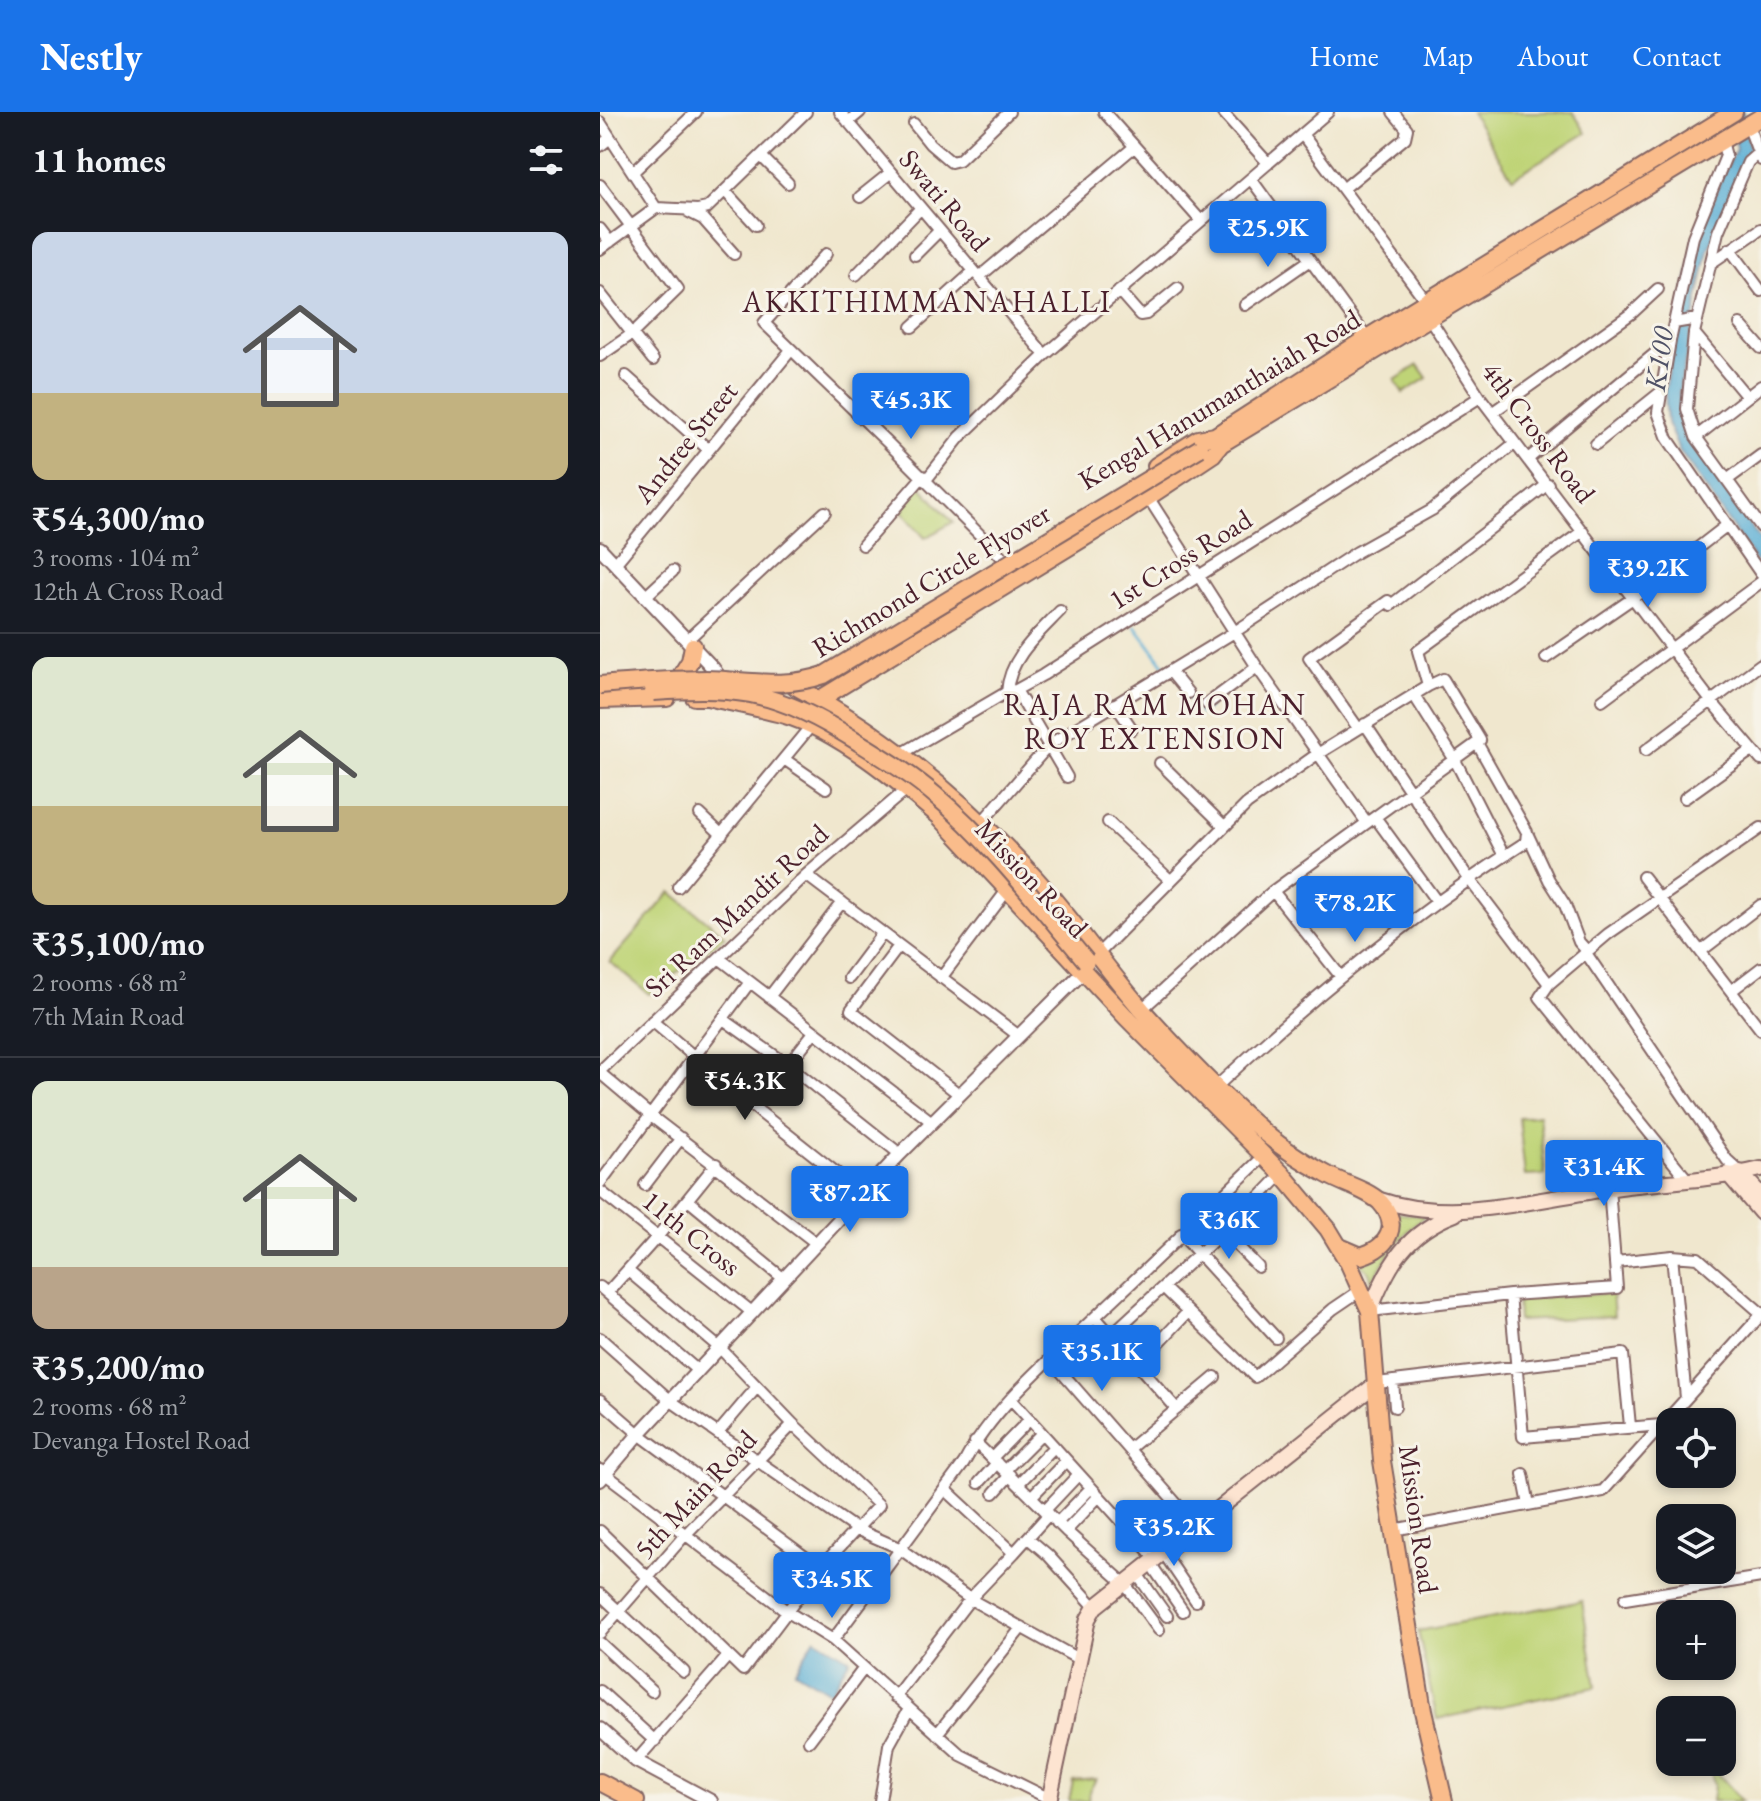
<!DOCTYPE html>
<meta charset="utf-8">
<style>
:root{--surface:#171b24;--page:#20242c;--text:#f1f3f6;--muted:#9ea1a6;--line:#363941;--accent:#1a73e8}
body{margin:0;font-family:"EB Garamond",serif;background:var(--page);color:var(--text);height:100vh;display:flex;flex-direction:column;font-size:30px;white-space:nowrap}
*{box-sizing:border-box;margin:0}
p{font-size:26px;color:var(--muted)}
.icon{flex:none;width:44px;height:44px;fill:none;stroke:currentColor;stroke-width:2;stroke-linecap:round;stroke-linejoin:round}
.map{position:relative;flex:1;overflow:hidden}
.sheet{display:flex;flex-direction:column;background:var(--surface);width:600px}
.sheet>*{flex:none}
.buttons{position:absolute;left:1056px;top:1296px;display:grid;gap:16px}
.buttons a{display:grid;place-items:center;width:80px;height:80px;border-radius:16px;background:var(--surface);box-shadow:0 4px 12px #0003;font-size:40px}
.price{position:absolute;translate:-50% -68px;padding:0 18px;border-radius:8px;background:var(--accent);color:#fff;font-size:26px;line-height:52px;filter:drop-shadow(0 2px 4px #0008)}
.price::after{content:'';position:absolute;left:50%;top:48px;width:24px;height:18px;margin-left:-12px;background:inherit;clip-path:polygon(0 0,100% 0,50% 100%)}
.price.active{background:#222;color:#fff}
ul{padding:0;list-style:none}
li{display:grid;align-content:center;gap:16px;height:424px;padding:0 32px}
li+li{border-top:2px solid var(--line)}
li span{display:grid;place-items:center;height:248px;border-radius:16px;color:#555}
li>.icon{margin-inline-start:auto}
span .icon{width:144px;height:144px;fill:#fffc;stroke-width:1}
li b{font-size:34px}
h2{display:flex;justify-content:space-between;align-items:center;height:96px;padding:0 32px;font-size:34px}
header{display:flex;align-items:center;gap:48px;box-sizing:border-box;height:112px;padding:0 40px;background:var(--accent);color:#fff}
header strong{font-size:38px}
nav{display:flex;gap:44px;margin-inline-start:auto;font-size:28px}
main{display:flex;flex:1;min-height:0}
.map>svg:first-child{display:block}
.green{fill:#bfd477;stroke:#847a51;stroke-width:2}
.water{fill:#59aed5;stroke:#526680;stroke-width:2}
.lines{fill:none;stroke-linecap:round;stroke-linejoin:round}
.stream{stroke:#59aed5;stroke-width:3}
.minor-casing{stroke:#846564;stroke-width:14}
.tertiary-casing{stroke:#846564;stroke-width:16}
.secondary-casing{stroke:#846564;stroke-width:18}
.primary-casing{stroke:#846564;stroke-width:20}
.minor{stroke:#fff;stroke-width:10}
.tertiary{stroke:#fff;stroke-width:12}
.secondary{stroke:#fde4d1;stroke-width:14}
.primary{stroke:#fabc8b;stroke-width:16}
.primary-bridge-casing{stroke:#846564;stroke-width:20;stroke-linecap:butt}
.primary-bridge{stroke:#fabc8b;stroke-width:16}
.labels{text-anchor:middle;stroke-width:6;stroke-linejoin:round;paint-order:stroke}
.street-label{font-size:28px;fill:#4a1f2b;stroke:#f7f3e8}
.neighbourhood-label{font-size:30px;letter-spacing:2px;fill:#4a1f2b;stroke:#f7f3e8}
.water-label{font-size:30px;font-style:italic;fill:#4f5166;stroke:#f7f3e8}
</style>
<header>
<strong>Nestly</strong>
<nav><a>Home</a><a>Map</a><a>About</a><a>Contact</a></nav>
</header>
<main>
<section class="sheet">
<h2>11 homes<svg class="icon" aria-label="filters" viewBox="0 0 24 24"><path d="M4 7h16M4 17h16"/><circle cx="9" cy="7" r="2"/><circle cx="15" cy="17" r="2"/></svg></h2>
<ul>
<li><span style="background:linear-gradient(#c9d6e8 65%,#c2b280 0)"><svg class="icon" aria-label="home" viewBox="0 0 24 24"><path d="M3 11l9-7 9 7M6 9v11h12V9"/></svg></span><div><b>₹54,300/mo</b><p>3 rooms · 104 m²</p><p>12th A Cross Road</p></div></li>
<li><span style="background:linear-gradient(#dfe7d0 60%,#c2b280 0)"><svg class="icon" aria-label="home" viewBox="0 0 24 24"><path d="M3 11l9-7 9 7M6 9v11h12V9"/></svg></span><div><b>₹35,100/mo</b><p>2 rooms · 68 m²</p><p>7th Main Road</p></div></li>
<li><span style="background:linear-gradient(#dfe7d0 75%,#b9a48a 0)"><svg class="icon" aria-label="home" viewBox="0 0 24 24"><path d="M3 11l9-7 9 7M6 9v11h12V9"/></svg></span><div><b>₹35,200/mo</b><p>2 rooms · 68 m²</p><p>Devanga Hostel Road</p></div></li>
</ul>
</section>
<div class="map">
<svg width="1161" height="1689" viewBox="0 0 1161 1689">
<rect width="100%" height="100%" fill="#f7f3e8"/>
<filter id="ink" filterUnits="userSpaceOnUse"><feTurbulence type="fractalNoise" baseFrequency=".0125" numOctaves="2"/><feDisplacementMap in="SourceGraphic" scale="16" xChannelSelector="R" yChannelSelector="G"/><feConvolveMatrix kernelMatrix="1 2 1 2 8 2 1 2 1" color-interpolation-filters="sRGB"/></filter>
<filter id="wash" filterUnits="userSpaceOnUse"><feTurbulence type="fractalNoise" baseFrequency=".006" numOctaves="4" result="noise"/><feDisplacementMap in="SourceGraphic" scale="32" xChannelSelector="R" yChannelSelector="G"/><feGaussianBlur stdDeviation="1.8" result="paint"/><feColorMatrix in="noise" values="0 0 0 0 0 0 0 0 0 0 0 0 0 0 0 0 0 1.4 0 .05"/><feComposite in="paint" operator="in"/></filter>
<g filter="url(#wash)">
<rect width="100%" height="100%" fill="#f0e7ce"/>
<!-- green -->
<path class="green" d="M 871,0 L 973,0 L 986,21 L 912,66 Z
M 818,253 L 827,266 L 803,281 L 795,268 Z
M 320,374 L 353,410 L 325,426 L 301,398 Z
M 71,780 L 125,824 L 49,882 L 10,850 Z
M 939,1003 L 945,1063 L 925,1064 L 919,1006 Z
M 795,1101 L 825,1104 C 804,1120 784,1145 773,1170 L 770,1160 L 759,1152 C 789,1146 788,1127 795,1101 Z
M 1012,1181 L 1014,1204 L 918,1209 L 917,1187 Z
M 982,1489 L 996,1575 L 837,1607 L 818,1519 Z
M 1115,1658 L 1142,1689 L 1112,1689 L 1114,1673 L 1111,1660 Z
M 496,1667 L 489,1680 L 488,1689 L 469,1689 L 473,1669 Z"/>
<!-- water -->
<path class="water" d="M 1130,0 L 1143,0 L 1150,40 L 1108,138 L 1079,280 L 1081,309 L 1095,335 L 1161,429 L 1161,457 L 1079,338 L 1067,311 L 1065,279 L 1093,137 L 1122,65 L 1136,37 Z
M 215,1526 L 250,1547 L 230,1580 L 195,1559 Z"/>
<g class="lines">
<!-- stream -->
<path class="stream" d="M 535,514 L 564,553
M 588,585 L 601,602 L 610,594"/>
</g>
</g>
<g filter="url(#ink)">
<g class="lines">
<defs>
<path id="minor" d="M 240,0 L 445,243
M 504,0 L 601,109
M 622,0 L 668,51
M 0,10 L 56,96
M 248,10 L 260,0
M 314,12 L 330,32 L 351,50 L 359,48 L 409,0
M 1148,13 L 1161,48
M 702,22 L 826,189
M 1122,29 L 1126,44 L 1093,125 L 1070,229 L 1058,300 L 1068,327 L 1161,462
M 0,34 L 10,26
M 1157,42 L 1148,50 L 1118,120 L 1094,221 L 1087,297 L 1096,325 L 1161,415
M 162,45 L 188,71
M 33,60 L 96,0
M 651,67 L 767,226
M 0,73 L 78,177 L 32,222 L 0,244
M 743,77 L 805,26 L 807,17 L 793,0
M 125,79 L 156,113
M 260,85 L 290,61
M 89,100 L 103,107 L 134,142
M 0,117 L 10,130
M 0,137 L 56,96 L 98,98 L 107,96 L 206,0
M 1130,137 L 1161,179
M 226,142 L 164,211 L 288,331 L 404,447
M 315,143 L 339,119
M 1111,151 L 1161,117
M 256,163 L 320,97
M 379,165 L 534,35
M 519,179 L 540,203 L 546,202 L 578,176
M 0,181 L 53,248
M 645,193 L 710,148
M 830,207 L 880,285 L 1111,589 L 1161,648
M 1074,211 L 1097,207
M 1140,212 L 1161,236
M 312,215 L 374,159
M 1094,221 L 1147,285
M 26,264 L 109,338
M 893,300 L 1032,201 L 1058,177
M 1096,325 L 1161,274
M 996,332 L 1061,280
M 928,347 L 1070,229
M 326,368 L 360,325 L 445,243 L 728,0
M 1127,368 L 1161,343
M 548,385 L 657,555 L 767,711
M 263,433 L 323,364
M 15,452 L 191,238
M 46,484 L 73,459
M 87,528 L 225,400
M 946,546 L 1033,486 L 1126,414
M 570,559 L 588,581
M 416,578 L 467,665
M 407,580 C 409,546 439,521 460,499
M 814,583 L 855,648 L 904,744
M 1002,588 L 1161,470
M 515,592 L 532,617
M 607,592 L 657,555
M 765,612 L 869,767 L 949,872
M 758,616 L 709,546 L 788,489 L 791,493 L 948,372
M 1046,638 L 1161,552
M 301,642 L 407,580 L 416,578 L 443,563 L 880,285
M 184,647 L 226,676
M 560,651 L 624,714
M 1085,686 L 1152,638
M 100,702 L 122,723
M 775,705 L 837,790
M 382,710 L 450,632 L 636,519 L 757,440 L 832,398 L 915,331
M 508,710 L 570,768
M 927,721 L 949,768 L 965,793 L 979,830 L 987,839
M 206,763 L 419,924
M 1043,765 L 1161,918
M 78,775 L 210,615
M 673,779 L 741,865
M 299,834 L 251,898 L 360,983
M 1101,839 L 1161,793
M 986,841 L 1127,1048 L 1140,1060
M 497,843 L 647,692 L 716,643 L 828,574 L 818,539 L 983,419
M 119,846 L 332,1010
M 249,866 L 282,822
M 341,866 L 408,777
M 1131,879 L 1161,856
M 169,885 L 242,790
M 542,897 L 673,779 L 877,631
M 123,907 L 188,953 L 300,1042
M 52,909 L 161,1001 L 263,1082
M 188,953 L 214,920
M 0,959 L 206,763 L 307,677
M 0,961 L 51,1004 L 216,1131
M 616,975 C 712,885 814,801 926,730 L 927,720 L 877,631 L 880,628 L 843,567 L 828,574
M 1086,1066 L 940,885 L 949,872 L 1008,822 L 1161,716
M 0,1071 L 150,870
M 45,1073 L 81,1026
M 0,1079 L 153,1201
M 88,1088 L 184,1167
M 623,1119 L 658,1155
M 581,1122 L 676,1226
M 1072,1144 L 1086,1286
M 1016,1150 L 1072,1144 L 1098,1146 L 1161,1201
M 0,1175 L 98,1259
M 563,1175 L 655,1265 L 733,1197 L 761,1178
M 7,1181 L 58,1124 L 116,1052
M 910,1183 L 923,1325 L 1061,1313
M 770,1199 L 910,1183 L 1017,1176 L 1009,1076
M 495,1205 L 577,1297
M 511,1223 L 655,1090 L 682,1062
M 0,1226 L 71,1289 L 256,1417 L 299,1436 L 370,1487 L 480,1548
M 450,1247 L 596,1414
M 538,1253 L 587,1201
M 793,1269 L 795,1295
M 777,1271 L 1023,1242 L 1030,1314
M 0,1288 L 39,1322 L 220,1456
M 412,1288 L 555,1446
M 118,1321 L 157,1275
M 375,1330 L 466,1419 L 525,1472 L 559,1518
M 529,1337 L 615,1265
M 392,1346 L 429,1308
M 0,1358 L 188,1500 L 233,1528 L 361,1643 L 450,1687
M 405,1358 L 441,1322
M 923,1362 L 929,1393
M 379,1371 L 397,1351
M 418,1372 L 454,1335
M 394,1381 L 410,1363
M 431,1385 L 466,1349
M 445,1398 L 479,1362
M 457,1411 L 491,1376
M 793,1418 L 1003,1379 L 1161,1203
M 0,1419 L 143,1558 L 220,1456 L 279,1393 L 193,1312 L 121,1237 L 28,1159
M 466,1419 L 499,1384
M 428,1426 L 448,1443 L 495,1495
M 563,1440 L 596,1489
M 414,1441 L 449,1402
M 550,1451 L 583,1499
M 537,1462 L 567,1504
M 0,1482 L 84,1560
M 1025,1487 L 1161,1465
M 0,1521 L 85,1423 L 193,1312
M 233,1528 L 364,1351 C 394,1294 449,1249 495,1205 C 552,1152 608,1098 664,1044
M 0,1531 L 52,1579
M 0,1579 L 55,1629
M 295,1585 L 370,1487 L 414,1441 L 345,1377
M 337,1622 L 422,1515
M 209,1629 L 264,1556
M 36,1649 L 128,1544
M 280,1689 L 289,1633 L 309,1597"/>
<path id="tertiary" d="M 0,436 L 113,556 L 124,572
M 0,1368 L 39,1322 L 300,1042 L 483,860
M 0,1617 L 36,1649 L 111,1689"/>
<path id="secondary" d="M 1140,1060 L 1161,1083
M 1128,1062 L 1161,1101
M 777,1087 C 855,1114 941,1085 1020,1075 C 1066,1069 1116,1068 1161,1057
M 770,1199 C 788,1152 807,1120 855,1102
M 449,1689 L 488,1507 L 495,1495 L 777,1271"/>
<path id="primary" d="M 556,354 L 598,327 L 615,324 L 767,226 L 1134,0
M 80,565 L 90,549 L 93,534
M 195,574 C 286,623 366,690 435,766 C 473,808 505,855 542,898 C 578,938 616,978 657,1014 C 677,1033 702,1049 726,1062 C 743,1072 766,1077 780,1090 C 801,1113 789,1135 761,1144 L 740,1135
M 94,585 L 107,585 C 133,591 159,596 185,603 C 237,618 298,669 339,704 L 526,905 L 682,1062 L 728,1117 L 748,1150 L 770,1199 L 782,1349 L 823,1599 L 844,1689
M 0,588 L 67,586
M 198,607 L 225,584 L 518,405 L 613,342 L 621,332 L 1161,5
M 0,1670 L 36,1689"/>
</defs>
<!-- minor casing -->
<use href="#minor" class="minor-casing"/>
<!-- tertiary casing -->
<use href="#tertiary" class="tertiary-casing"/>
<!-- secondary casing -->
<use href="#secondary" class="secondary-casing"/>
<!-- primary casing -->
<use href="#primary" class="primary-casing"/>
<!-- minor -->
<use href="#minor" class="minor"/>
<!-- tertiary -->
<use href="#tertiary" class="tertiary"/>
<!-- secondary -->
<use href="#secondary" class="secondary"/>
<!-- primary -->
<use href="#primary" class="primary"/>
<defs>
<path id="primary-bridge" d="M 0,573 C 35,570 71,567 106,567 C 147,568 184,577 224,563 L 600,336
M 53,580 C 86,578 118,576 150,582 C 188,589 223,608 255,628 C 282,645 311,662 335,683 C 391,730 439,793 486,849"/>
</defs>
<!-- primary-bridge casing -->
<use href="#primary-bridge" class="primary-bridge-casing"/>
<!-- primary-bridge -->
<use href="#primary-bridge" class="primary-bridge"/>
</g>
</g>
<g class="labels">
<!-- street labels -->
<g class="street-label">
<text transform="translate(345 88) rotate(50)" y="10">Swati Road</text>
<text transform="translate(619 287) rotate(-31)" y="10">Kengal Hanumanthaiah Road</text>
<text transform="translate(939 320) rotate(53)" y="10">4th Cross Road</text>
<text transform="translate(85 330) rotate(-51)" y="10">Andree Street</text>
<text transform="translate(580 447) rotate(-32)" y="10">1st Cross Road</text>
<text transform="translate(331 468) rotate(-31)" y="10">Richmond Circle Flyover</text>
<text transform="translate(432 766) rotate(47)" y="10">Mission Road</text>
<text transform="translate(136 798) rotate(-43)" y="10">Sri Ram Mandir Road</text>
<text transform="translate(92 1121) rotate(39)" y="10">11th Cross</text>
<text transform="translate(95 1382) rotate(-47)" y="10">5th Main Road</text>
<text transform="translate(819 1407) rotate(82)" y="10">Mission Road</text>
</g>
<!-- neighbourhood labels -->
<g class="neighbourhood-label">
<text x="327" y="200">AKKITHIMMANAHALLI</text>
<text x="555" y="603">RAJA RAM MOHAN<tspan x="555" dy="34">ROY EXTENSION</tspan></text>
</g>
<!-- water labels -->
<g class="water-label">
<text transform="translate(1059 247) rotate(-82)" y="10">K100</text>
</g>
</g>
</svg>
<div class="buttons">
<a><svg class="icon" aria-label="locate" viewBox="0 0 24 24"><circle cx="12" cy="12" r="6"/><path d="M12 2v4M12 18v4M2 12h4M18 12h4"/></svg></a>
<a><svg class="icon" aria-label="layers" viewBox="0 0 24 24"><path d="M12 4l9 5-9 5-9-5zM3 14l9 5 9-5"/></svg></a>
<a>+</a>
<a>−</a>
</div>
<b class="price" style="left:668px;top:157px">₹25.9K</b>
<b class="price" style="left:311px;top:329px">₹45.3K</b>
<b class="price" style="left:1048px;top:497px">₹39.2K</b>
<b class="price" style="left:755px;top:832px">₹78.2K</b>
<b class="price active" style="left:145px;top:1010px">₹54.3K</b>
<b class="price" style="left:1004px;top:1096px">₹31.4K</b>
<b class="price" style="left:250px;top:1122px">₹87.2K</b>
<b class="price" style="left:629px;top:1149px">₹36K</b>
<b class="price" style="left:502px;top:1281px">₹35.1K</b>
<b class="price" style="left:574px;top:1456px">₹35.2K</b>
<b class="price" style="left:232px;top:1508px">₹34.5K</b>
</div>
</main>
